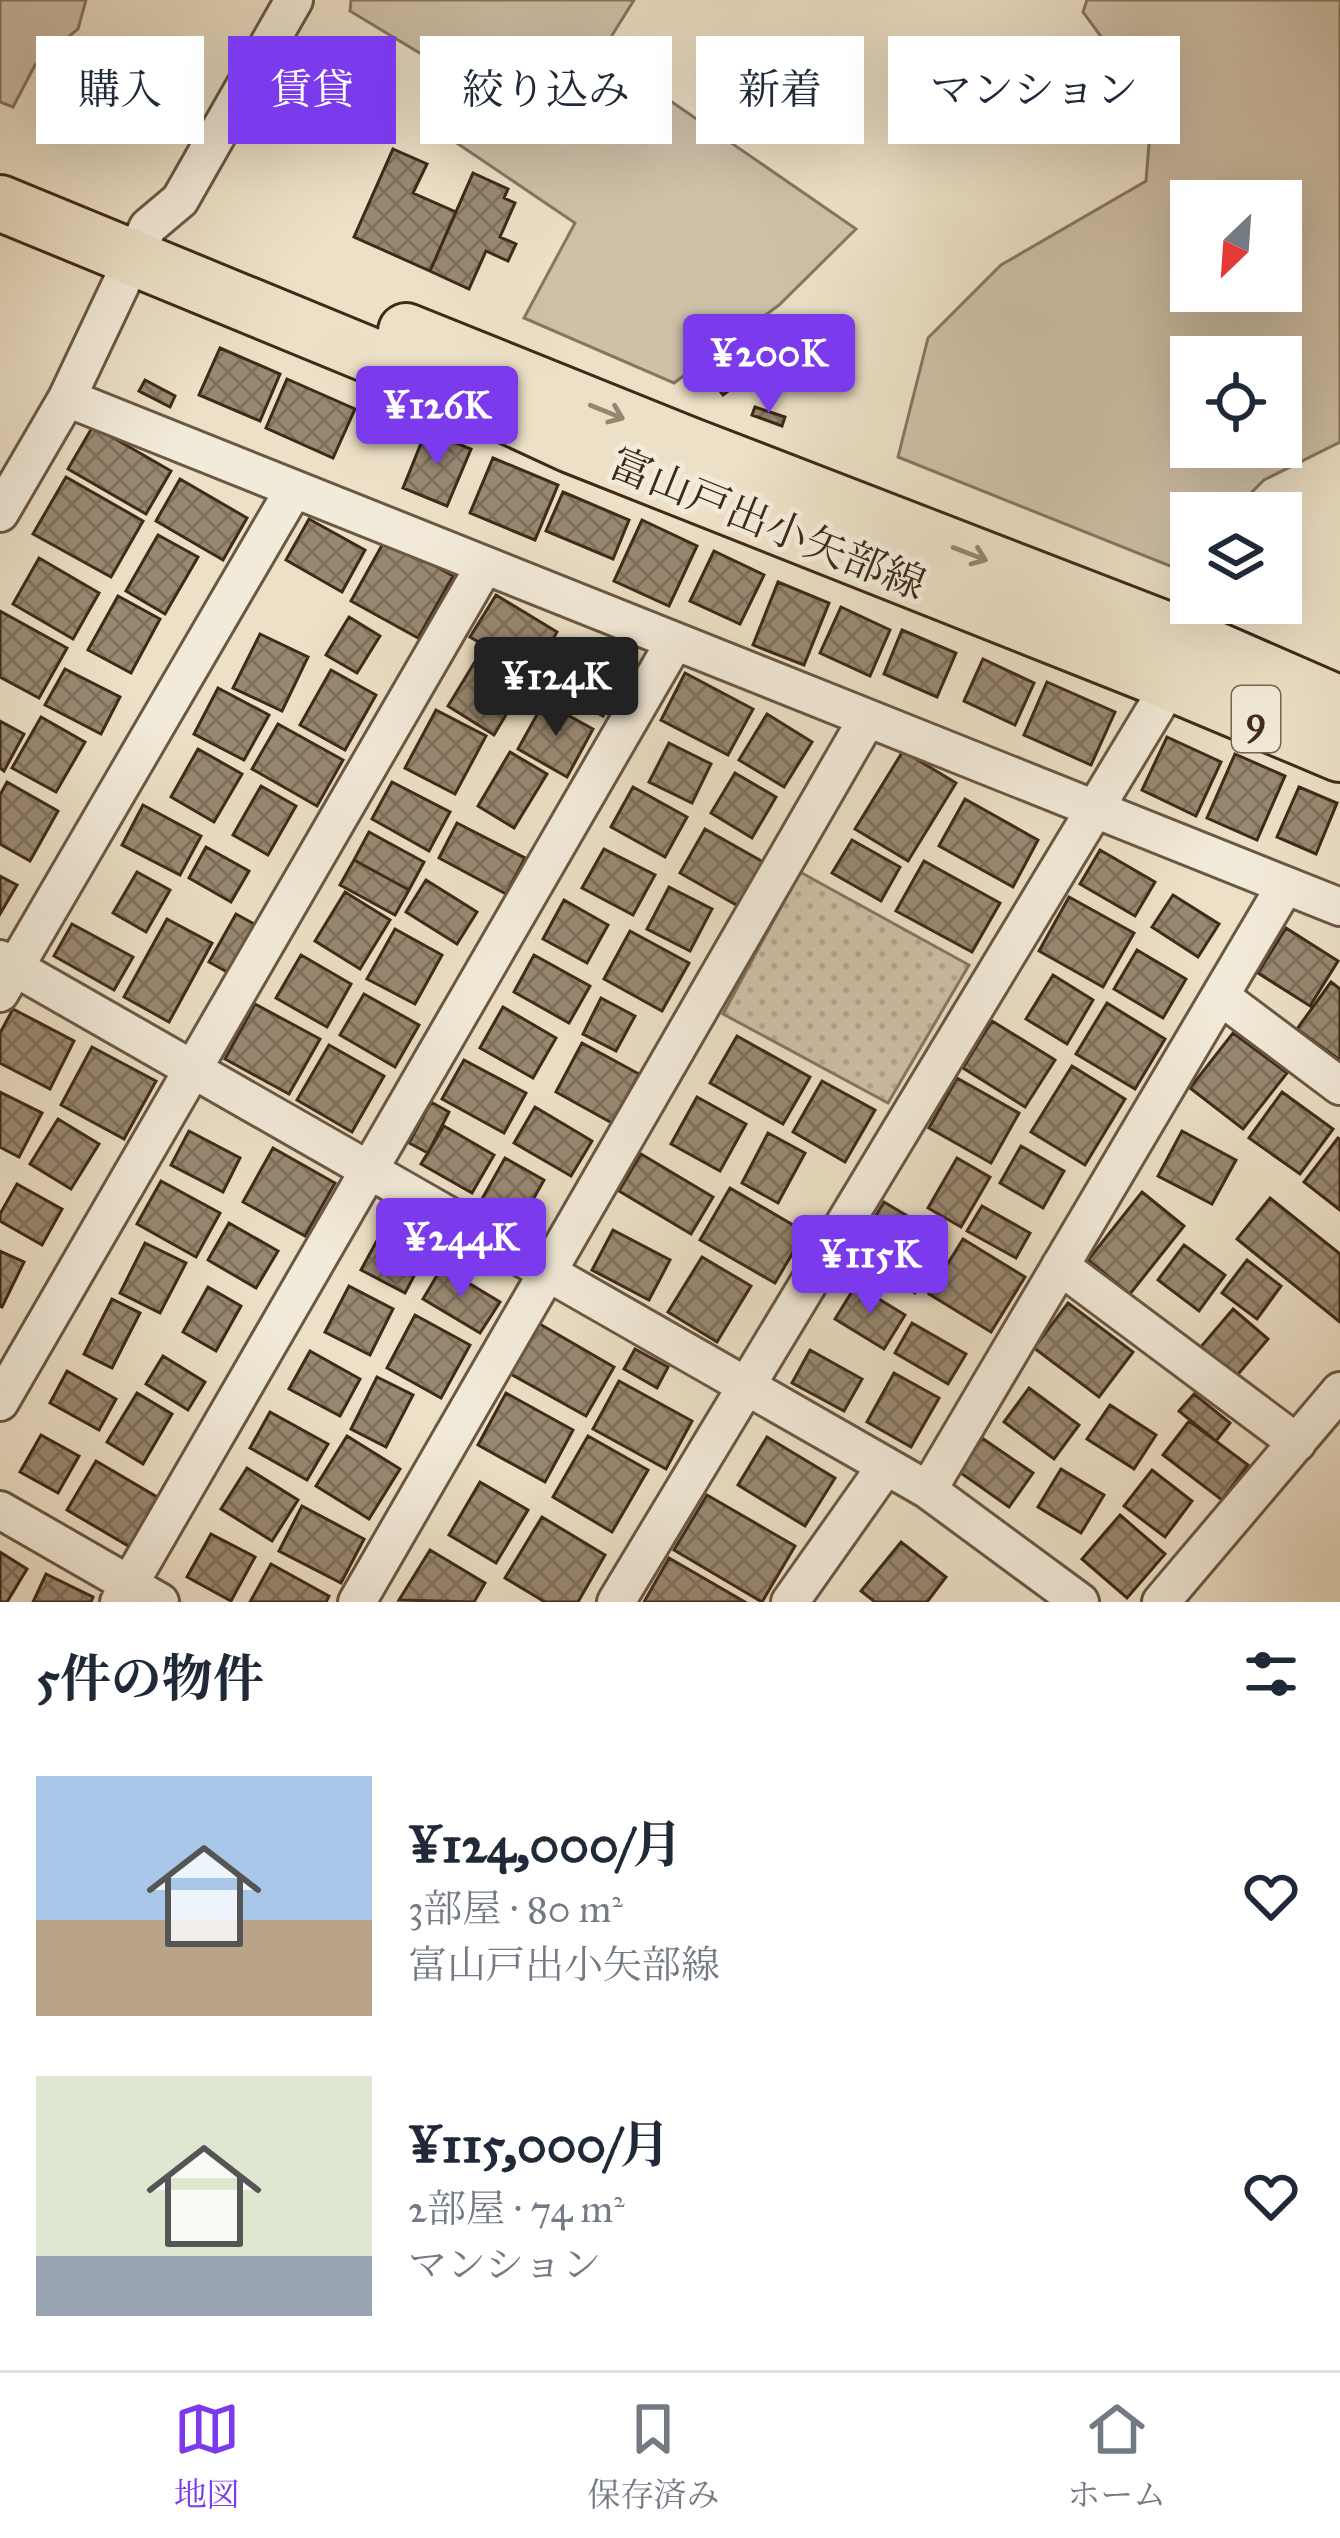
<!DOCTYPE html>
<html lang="ja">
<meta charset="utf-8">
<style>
:root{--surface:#fff;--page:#f6f6f7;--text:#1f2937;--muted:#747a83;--line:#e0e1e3;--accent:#7c3aed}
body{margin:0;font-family:"IM FELL Great Primer","Noto Serif JP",serif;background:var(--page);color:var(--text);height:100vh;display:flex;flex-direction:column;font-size:45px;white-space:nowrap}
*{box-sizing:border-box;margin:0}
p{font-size:39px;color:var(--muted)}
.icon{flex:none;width:66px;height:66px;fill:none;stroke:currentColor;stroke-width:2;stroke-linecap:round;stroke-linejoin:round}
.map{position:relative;height:1602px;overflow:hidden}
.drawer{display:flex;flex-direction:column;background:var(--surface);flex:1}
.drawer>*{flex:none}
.guide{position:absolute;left:36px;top:36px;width:1269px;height:108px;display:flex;gap:24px}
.needle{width:78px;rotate:205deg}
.tools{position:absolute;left:1170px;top:180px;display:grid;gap:24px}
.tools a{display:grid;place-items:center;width:132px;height:132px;border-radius:0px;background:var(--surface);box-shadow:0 12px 48px #0002;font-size:60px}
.price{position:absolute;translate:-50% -102px;padding:0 27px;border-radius:12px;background:var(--accent);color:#fff;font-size:39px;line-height:78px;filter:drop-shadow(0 3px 6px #0008)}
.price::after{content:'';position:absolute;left:50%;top:72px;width:36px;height:27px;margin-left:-18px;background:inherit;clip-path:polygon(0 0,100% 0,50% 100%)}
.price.on{background:#222;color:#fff}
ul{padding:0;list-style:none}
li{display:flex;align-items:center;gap:36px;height:300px;padding:0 36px}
li span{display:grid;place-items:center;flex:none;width:336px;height:240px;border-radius:0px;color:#555}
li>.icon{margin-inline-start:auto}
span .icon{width:144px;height:144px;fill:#fffc;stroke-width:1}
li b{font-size:51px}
h2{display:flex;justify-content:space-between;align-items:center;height:144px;padding:0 36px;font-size:51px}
.pill{padding:0 42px;border-radius:0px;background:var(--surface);box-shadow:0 12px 48px #0002;font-size:42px;line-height:108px}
.pill.on{background:var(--accent);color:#fff}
.tabs{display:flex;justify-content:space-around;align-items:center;height:168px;border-top:3px solid var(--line);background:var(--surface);font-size:33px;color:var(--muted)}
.tabs a{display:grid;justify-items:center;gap:6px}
.tabs .on{color:var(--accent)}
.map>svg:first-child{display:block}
.grass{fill:#cfc1a8;stroke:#877660;stroke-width:3;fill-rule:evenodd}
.park{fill:url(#park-dots);stroke:#877660;stroke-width:3}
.building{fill:url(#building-cross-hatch);stroke:#3f2a18;stroke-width:3}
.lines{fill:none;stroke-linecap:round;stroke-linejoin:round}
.minor-casing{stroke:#6a5844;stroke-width:42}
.primary-casing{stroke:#3f2a18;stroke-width:60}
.minor{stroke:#f3ebda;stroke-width:36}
.primary{stroke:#ece0c6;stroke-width:54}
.oneway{stroke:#96856f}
.labels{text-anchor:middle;stroke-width:10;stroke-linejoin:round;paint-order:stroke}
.shield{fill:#f3ebda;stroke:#756452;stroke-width:3}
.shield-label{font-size:39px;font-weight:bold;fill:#3f2a18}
.street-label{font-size:42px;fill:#3f2a18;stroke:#f3ebda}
</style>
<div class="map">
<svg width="1340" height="1602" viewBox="0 0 1340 1602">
<defs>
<pattern id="park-dots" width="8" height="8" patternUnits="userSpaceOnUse" patternTransform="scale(3)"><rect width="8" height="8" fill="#cfc1a8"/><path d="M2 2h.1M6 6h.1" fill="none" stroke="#b3a690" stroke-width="1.8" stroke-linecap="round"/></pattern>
<pattern id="building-cross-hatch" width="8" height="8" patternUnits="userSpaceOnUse" patternTransform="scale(3)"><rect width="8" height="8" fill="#998972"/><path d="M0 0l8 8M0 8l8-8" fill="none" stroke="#7e705d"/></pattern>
</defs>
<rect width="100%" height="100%" fill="#ece0c6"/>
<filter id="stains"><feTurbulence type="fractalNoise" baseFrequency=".00167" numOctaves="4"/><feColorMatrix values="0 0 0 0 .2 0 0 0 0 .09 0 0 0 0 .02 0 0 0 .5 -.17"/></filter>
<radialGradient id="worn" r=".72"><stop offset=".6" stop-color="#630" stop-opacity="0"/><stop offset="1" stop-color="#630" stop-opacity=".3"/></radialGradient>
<!-- grass -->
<path class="grass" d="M 0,0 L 86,0 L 78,29 L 35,65 L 13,107 L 0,102 Z
M 351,0 L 634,0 L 601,53 L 856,229 L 779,305 L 674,383 L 524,318 L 575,223 L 439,131 L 466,81 L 350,11 Z
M 1087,0 L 1340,0 L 1340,442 L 1264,480 L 1231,513 L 1191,513 L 1191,552 L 1175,568 L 898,457 L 928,338 L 1001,265 L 1146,181 L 1152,106 L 1083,12 ZM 1281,201 L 1281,291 L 1191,291 L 1191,201 ZM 1281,357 L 1281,447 L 1191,447 L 1191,357 Z"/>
<!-- park -->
<path class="park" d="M 800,872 L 969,965 L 888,1103 L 723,1014 Z"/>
<!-- building -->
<path class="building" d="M 393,149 L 427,164 L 413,193 L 456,212 L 430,271 L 354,237 Z
M 473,173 L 508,189 L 504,198 L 515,203 L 500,237 L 516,244 L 508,261 L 486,251 L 469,289 L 430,271 Z
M 761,335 L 776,355 L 723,395 L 708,375 Z
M 220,348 L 280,374 L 260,421 L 199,395 Z
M 287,379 L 355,409 L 333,458 L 266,428 Z
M 145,380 L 175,396 L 170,407 L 139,391 Z
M 755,407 L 785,417 L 782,426 L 752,415 Z
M 93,426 L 171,471 L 146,514 L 68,469 Z
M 426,431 L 471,449 L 447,506 L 403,488 Z
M 493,458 L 558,485 L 535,540 L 470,513 Z
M 66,477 L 143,521 L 111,577 L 33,534 Z
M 180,479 L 247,518 L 223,560 L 156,521 Z
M 563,492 L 629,520 L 613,559 L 546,531 Z
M 309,519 L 365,550 L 342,592 L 286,560 Z
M 642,520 L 697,546 L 669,606 L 614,581 Z
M 158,535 L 198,557 L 165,614 L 126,591 Z
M 386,538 L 453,576 L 418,638 L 351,601 Z
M 714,551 L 764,575 L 740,624 L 690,601 Z
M 39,558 L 99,593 L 73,639 L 13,604 Z
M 778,582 L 829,603 L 804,665 L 753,645 Z
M 496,595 L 557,632 L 532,674 L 470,637 Z
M 118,596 L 160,619 L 131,673 L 88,650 Z
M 841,607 L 890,630 L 870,676 L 820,653 Z
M 0,611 L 67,648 L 39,698 L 0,677 Z
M 349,617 L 380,636 L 357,673 L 326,655 Z
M 902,630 L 956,653 L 937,697 L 884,674 Z
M 260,634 L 308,657 L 282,711 L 233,688 Z
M 560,646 L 623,680 L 603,716 L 541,682 Z
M 983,659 L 1034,683 L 1015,725 L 964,701 Z
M 476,660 L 522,688 L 494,735 L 448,706 Z
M 65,669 L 120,697 L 101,734 L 45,705 Z
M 331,670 L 376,695 L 345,750 L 300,725 Z
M 685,673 L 753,709 L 728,755 L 661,720 Z
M 1047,682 L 1115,712 L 1091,765 L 1024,735 Z
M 218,688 L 269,715 L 244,760 L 194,734 Z
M 544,702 L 593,729 L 567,777 L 518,749 Z
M 436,710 L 486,736 L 455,794 L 405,768 Z
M 767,714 L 812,742 L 784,787 L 739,760 Z
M 41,717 L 85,742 L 56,792 L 12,768 Z
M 0,721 L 24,734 L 4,771 L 0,768 Z
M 278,724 L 343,760 L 317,806 L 252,769 Z
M 1167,737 L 1221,762 L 1196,816 L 1142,790 Z
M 669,743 L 711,764 L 692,803 L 649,782 Z
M 198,749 L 242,774 L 214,822 L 171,797 Z
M 903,751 L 956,783 L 908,861 L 855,829 Z
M 510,752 L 547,774 L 514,828 L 478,806 Z
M 1235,754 L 1285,776 L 1257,840 L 1207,818 Z
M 735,773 L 776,797 L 752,838 L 711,813 Z
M 7,782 L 58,811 L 30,861 L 0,844 L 0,795 Z
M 392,782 L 450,812 L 429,851 L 372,819 Z
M 261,786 L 296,806 L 268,855 L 233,835 Z
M 633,787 L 687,817 L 665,857 L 611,827 Z
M 1299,787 L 1337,803 L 1316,854 L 1277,837 Z
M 965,799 L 1038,840 L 1013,887 L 939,846 Z
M 143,805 L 201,836 L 180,875 L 122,845 Z
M 457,823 L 525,858 L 506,894 L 439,858 Z
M 705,829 L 763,862 L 738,906 L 680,873 Z
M 369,832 L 424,862 L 409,890 L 354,860 Z
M 852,840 L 900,867 L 881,901 L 832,873 Z
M 206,847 L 249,871 L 231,902 L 189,878 Z
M 604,849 L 655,875 L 633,915 L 582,888 Z
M 1100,850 L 1155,882 L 1135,916 L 1080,884 Z
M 354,860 L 409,890 L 395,915 L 340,885 Z
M 924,861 L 1000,903 L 972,952 L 896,911 Z
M 137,872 L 170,890 L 146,932 L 113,913 Z
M 0,876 L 17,885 L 0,914 Z
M 426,880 L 477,912 L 457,944 L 406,912 Z
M 669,887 L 712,909 L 690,951 L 647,929 Z
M 345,892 L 390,920 L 360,969 L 315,941 Z
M 1173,895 L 1219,924 L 1198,957 L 1152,927 Z
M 1069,897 L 1134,933 L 1103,987 L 1039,951 Z
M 564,900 L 608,925 L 587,963 L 543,939 Z
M 236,914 L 256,925 L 229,973 L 209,962 Z
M 167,919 L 212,943 L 169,1022 L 124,997 Z
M 72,924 L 133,957 L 114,990 L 54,956 Z
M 1286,928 L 1338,961 L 1310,1006 L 1258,973 Z
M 395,929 L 442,955 L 415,1004 L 367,979 Z
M 630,931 L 689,963 L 662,1011 L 604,979 Z
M 1137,950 L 1186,979 L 1163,1018 L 1114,989 Z
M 301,955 L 351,984 L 327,1027 L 276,998 Z
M 534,955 L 590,986 L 569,1023 L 514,992 Z
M 1053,975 L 1093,1000 L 1067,1044 L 1026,1019 Z
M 1331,982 L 1340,989 L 1340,1060 L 1297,1029 Z
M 364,994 L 419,1025 L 395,1067 L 340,1035 Z
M 601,998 L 635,1016 L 616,1051 L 583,1034 Z
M 1107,1003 L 1165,1039 L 1135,1089 L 1076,1054 Z
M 255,1004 L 320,1039 L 289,1094 L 225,1059 Z
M 503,1007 L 556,1038 L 533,1078 L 480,1048 Z
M 13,1009 L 74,1041 L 50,1089 L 0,1063 L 0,1033 Z
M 992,1021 L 1055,1060 L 1025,1107 L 963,1068 Z
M 1233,1033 L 1287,1073 L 1243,1129 L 1190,1088 Z
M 737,1036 L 810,1077 L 783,1124 L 710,1083 Z
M 582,1043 L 639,1074 L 612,1123 L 556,1092 Z
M 329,1045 L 384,1076 L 352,1132 L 297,1100 Z
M 92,1047 L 156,1081 L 124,1139 L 61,1105 Z
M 464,1060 L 526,1093 L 504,1133 L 442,1099 Z
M 1072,1066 L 1125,1099 L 1085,1165 L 1031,1132 Z
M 957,1078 L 1019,1113 L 991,1163 L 929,1128 Z
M 822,1081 L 875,1110 L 845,1162 L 793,1132 Z
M 0,1092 L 42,1113 L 19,1157 L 0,1147 Z
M 1282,1092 L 1333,1129 L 1300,1174 L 1249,1138 Z
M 697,1097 L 746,1124 L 720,1171 L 671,1144 Z
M 431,1102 L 449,1112 L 428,1153 L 409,1143 Z
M 535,1107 L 592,1141 L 571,1176 L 514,1143 Z
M 58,1119 L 99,1144 L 71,1189 L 30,1164 Z
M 444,1126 L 494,1155 L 472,1193 L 421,1164 Z
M 189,1131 L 240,1158 L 223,1192 L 171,1165 Z
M 1182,1131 L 1236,1160 L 1212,1204 L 1158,1176 Z
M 768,1133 L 805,1153 L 778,1203 L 742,1183 Z
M 1338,1138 L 1340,1139 L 1340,1210 L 1304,1182 Z
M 1021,1146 L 1064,1171 L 1043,1208 L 1000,1183 Z
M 273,1148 L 335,1183 L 305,1236 L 243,1202 Z
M 641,1154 L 713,1197 L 691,1234 L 619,1191 Z
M 505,1158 L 544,1180 L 521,1221 L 482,1199 Z
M 957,1158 L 990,1177 L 961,1227 L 928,1208 Z
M 161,1181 L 220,1213 L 196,1257 L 137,1224 Z
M 17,1184 L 62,1209 L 42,1245 L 0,1221 L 0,1214 Z
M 730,1188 L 805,1232 L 775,1283 L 700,1240 Z
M 1142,1192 L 1184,1226 L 1130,1294 L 1088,1260 Z
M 1270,1198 L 1340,1254 L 1340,1322 L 1237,1239 Z
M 884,1202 L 946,1239 L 915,1293 L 852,1256 Z
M 982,1206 L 1030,1233 L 1016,1258 L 967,1231 Z
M 229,1223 L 278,1251 L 256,1288 L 208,1260 Z
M 613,1230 L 670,1260 L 649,1300 L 592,1270 Z
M 380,1235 L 423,1259 L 405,1293 L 361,1270 Z
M 963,1239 L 1025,1277 L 991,1332 L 929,1294 Z
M 145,1243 L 186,1263 L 160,1313 L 120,1293 Z
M 1184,1245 L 1225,1275 L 1199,1311 L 1158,1280 Z
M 0,1251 L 24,1262 L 2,1307 L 0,1306 Z
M 702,1257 L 751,1286 L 717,1342 L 668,1312 Z
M 1247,1260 L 1281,1286 L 1257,1319 L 1222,1293 Z
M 442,1267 L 500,1302 L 480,1333 L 423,1299 Z
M 856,1285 L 905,1315 L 884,1349 L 835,1319 Z
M 349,1286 L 393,1309 L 370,1355 L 325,1332 Z
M 208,1287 L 241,1306 L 216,1351 L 183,1332 Z
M 112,1299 L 140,1313 L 112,1368 L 84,1354 Z
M 1068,1303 L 1133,1352 L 1099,1397 L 1034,1348 Z
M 1233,1309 L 1268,1339 L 1234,1379 L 1199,1349 Z
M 415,1315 L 470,1345 L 441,1398 L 387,1368 Z
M 538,1323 L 614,1367 L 586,1416 L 509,1373 Z
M 912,1323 L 966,1354 L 948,1384 L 895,1353 Z
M 635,1349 L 668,1367 L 657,1388 L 624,1369 Z
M 810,1350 L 862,1379 L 844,1411 L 792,1383 Z
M 310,1351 L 360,1379 L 340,1416 L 289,1389 Z
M 163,1356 L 205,1382 L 188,1410 L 146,1384 Z
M 67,1371 L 116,1399 L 99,1430 L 50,1403 Z
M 894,1373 L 939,1398 L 911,1447 L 867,1422 Z
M 377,1377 L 413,1395 L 386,1447 L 351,1429 Z
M 619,1381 L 692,1421 L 666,1469 L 593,1429 Z
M 1029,1388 L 1079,1425 L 1054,1459 L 1004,1422 Z
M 137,1393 L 172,1414 L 143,1464 L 107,1442 Z
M 506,1393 L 573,1430 L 545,1482 L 478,1445 Z
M 1194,1394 L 1230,1423 L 1216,1441 L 1179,1411 Z
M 1110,1405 L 1156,1435 L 1134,1469 L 1087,1439 Z
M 270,1412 L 328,1444 L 307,1480 L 250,1448 Z
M 1189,1421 L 1248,1465 L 1222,1500 L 1163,1455 Z
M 41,1435 L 79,1456 L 58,1493 L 20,1472 Z
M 347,1436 L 400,1469 L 369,1519 L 316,1486 Z
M 588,1436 L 648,1470 L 612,1532 L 553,1497 Z
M 767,1437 L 835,1478 L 805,1526 L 738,1485 Z
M 982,1438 L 1033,1473 L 1009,1507 L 958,1471 Z
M 96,1461 L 159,1498 L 130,1547 L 67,1510 Z
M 247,1468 L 298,1500 L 272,1541 L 221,1509 Z
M 1061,1469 L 1104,1495 L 1081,1533 L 1038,1507 Z
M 1152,1470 L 1192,1501 L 1165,1537 L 1124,1506 Z
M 480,1482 L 528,1510 L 496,1563 L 449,1535 Z
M 707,1495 L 795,1546 L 762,1602 L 674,1550 Z
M 302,1506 L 364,1539 L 341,1583 L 279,1551 Z
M 1120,1515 L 1165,1554 L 1127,1598 L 1082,1559 Z
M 542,1517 L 605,1555 L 578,1602 L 545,1602 L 505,1578 Z
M 211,1534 L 255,1557 L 231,1601 L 187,1577 Z
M 901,1542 L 946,1577 L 927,1602 L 875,1602 L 861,1591 Z
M 430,1550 L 485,1583 L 474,1602 L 399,1600 Z
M 0,1552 L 27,1569 L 7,1602 L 0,1602 Z
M 669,1558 L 745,1602 L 644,1602 Z
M 271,1564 L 329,1596 L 326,1602 L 250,1602 Z
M 46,1574 L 93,1597 L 91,1602 L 33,1602 Z"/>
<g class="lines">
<defs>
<path id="minor" d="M 67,398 L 1340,907
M 0,513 L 67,398 L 148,227 L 180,200 L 294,0
M 0,959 L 928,1490 L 1080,1602
M 0,993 L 294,489
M 1220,996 L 1340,1086
M 1060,1266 L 1297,1443
M 0,1402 L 485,565
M 928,1490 L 1285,886
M 0,1510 L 160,1602
M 119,1602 L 675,641
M 357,1602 L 867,719
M 616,1602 L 1171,683
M 790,1602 L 886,1466
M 1161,1602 L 1340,1391"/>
<path id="primary" d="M 0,203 L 435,382 L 571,445 L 1171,683 L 1340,754
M 406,331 L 689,445 L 1191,639 L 1340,704"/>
</defs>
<!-- minor casing -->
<use href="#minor" class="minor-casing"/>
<!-- primary casing -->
<use href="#primary" class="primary-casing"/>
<!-- minor -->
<use href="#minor" class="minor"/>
<!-- primary -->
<use href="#primary" class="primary"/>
</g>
<!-- one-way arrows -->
<defs><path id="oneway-shaft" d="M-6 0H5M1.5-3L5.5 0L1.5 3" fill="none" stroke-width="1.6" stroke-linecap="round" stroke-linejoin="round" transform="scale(3)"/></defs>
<g class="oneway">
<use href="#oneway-shaft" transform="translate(607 412) rotate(22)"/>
<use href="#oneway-shaft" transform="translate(970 554) rotate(21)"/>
</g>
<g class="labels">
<!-- shield labels -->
<rect class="shield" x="1232" y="686" width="48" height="66" rx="9"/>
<g class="shield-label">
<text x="1256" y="733">9</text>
</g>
<!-- street labels -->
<g class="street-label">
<text transform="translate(768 523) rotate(22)" y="15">富山戸出小矢部線</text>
</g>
</g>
<rect width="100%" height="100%" filter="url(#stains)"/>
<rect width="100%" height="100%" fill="url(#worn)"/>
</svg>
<div class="tools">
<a><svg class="needle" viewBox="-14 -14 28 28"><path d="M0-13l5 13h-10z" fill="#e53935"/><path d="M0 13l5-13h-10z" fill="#747a83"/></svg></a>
<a><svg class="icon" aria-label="locate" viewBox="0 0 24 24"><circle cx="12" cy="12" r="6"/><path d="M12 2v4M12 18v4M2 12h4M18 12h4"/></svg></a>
<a><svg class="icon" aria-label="layers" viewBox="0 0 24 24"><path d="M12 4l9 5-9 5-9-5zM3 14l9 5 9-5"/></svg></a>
</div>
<b class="price" style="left:769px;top:416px">¥200K</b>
<b class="price" style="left:437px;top:468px">¥126K</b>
<b class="price on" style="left:556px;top:739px">¥124K</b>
<b class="price" style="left:461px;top:1300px">¥244K</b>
<b class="price" style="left:870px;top:1317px">¥115K</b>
<div class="guide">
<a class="pill">購入</a>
<a class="pill on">賃貸</a>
<a class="pill">絞り込み</a>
<a class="pill">新着</a>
<a class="pill">マンション</a>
</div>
</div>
<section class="drawer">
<h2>5件の物件<svg class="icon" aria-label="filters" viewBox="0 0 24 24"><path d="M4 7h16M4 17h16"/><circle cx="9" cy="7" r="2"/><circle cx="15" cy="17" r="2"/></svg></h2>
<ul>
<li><span style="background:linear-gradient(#a9c7e8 60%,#b9a48a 0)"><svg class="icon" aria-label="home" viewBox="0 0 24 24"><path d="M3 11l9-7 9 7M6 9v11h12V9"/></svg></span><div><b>¥124,000/月</b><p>3部屋 · 80 m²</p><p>富山戸出小矢部線</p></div><svg class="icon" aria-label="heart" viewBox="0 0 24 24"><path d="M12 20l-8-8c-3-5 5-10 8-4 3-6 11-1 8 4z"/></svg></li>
<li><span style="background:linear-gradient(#dfe7d0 75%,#9aa5b1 0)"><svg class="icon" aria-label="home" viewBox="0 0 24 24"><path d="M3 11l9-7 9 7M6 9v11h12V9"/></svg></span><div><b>¥115,000/月</b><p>2部屋 · 74 m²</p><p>マンション</p></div><svg class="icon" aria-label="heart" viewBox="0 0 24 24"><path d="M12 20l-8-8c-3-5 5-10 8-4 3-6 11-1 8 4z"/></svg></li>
</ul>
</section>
<nav class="tabs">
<a class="on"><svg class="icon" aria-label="map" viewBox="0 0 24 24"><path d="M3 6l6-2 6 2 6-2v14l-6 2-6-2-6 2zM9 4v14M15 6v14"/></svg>地図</a>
<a><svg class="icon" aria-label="saved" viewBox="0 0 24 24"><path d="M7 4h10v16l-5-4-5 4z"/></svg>保存済み</a>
<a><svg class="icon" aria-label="home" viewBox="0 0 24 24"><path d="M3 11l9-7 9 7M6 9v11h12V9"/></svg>ホーム</a>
</nav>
